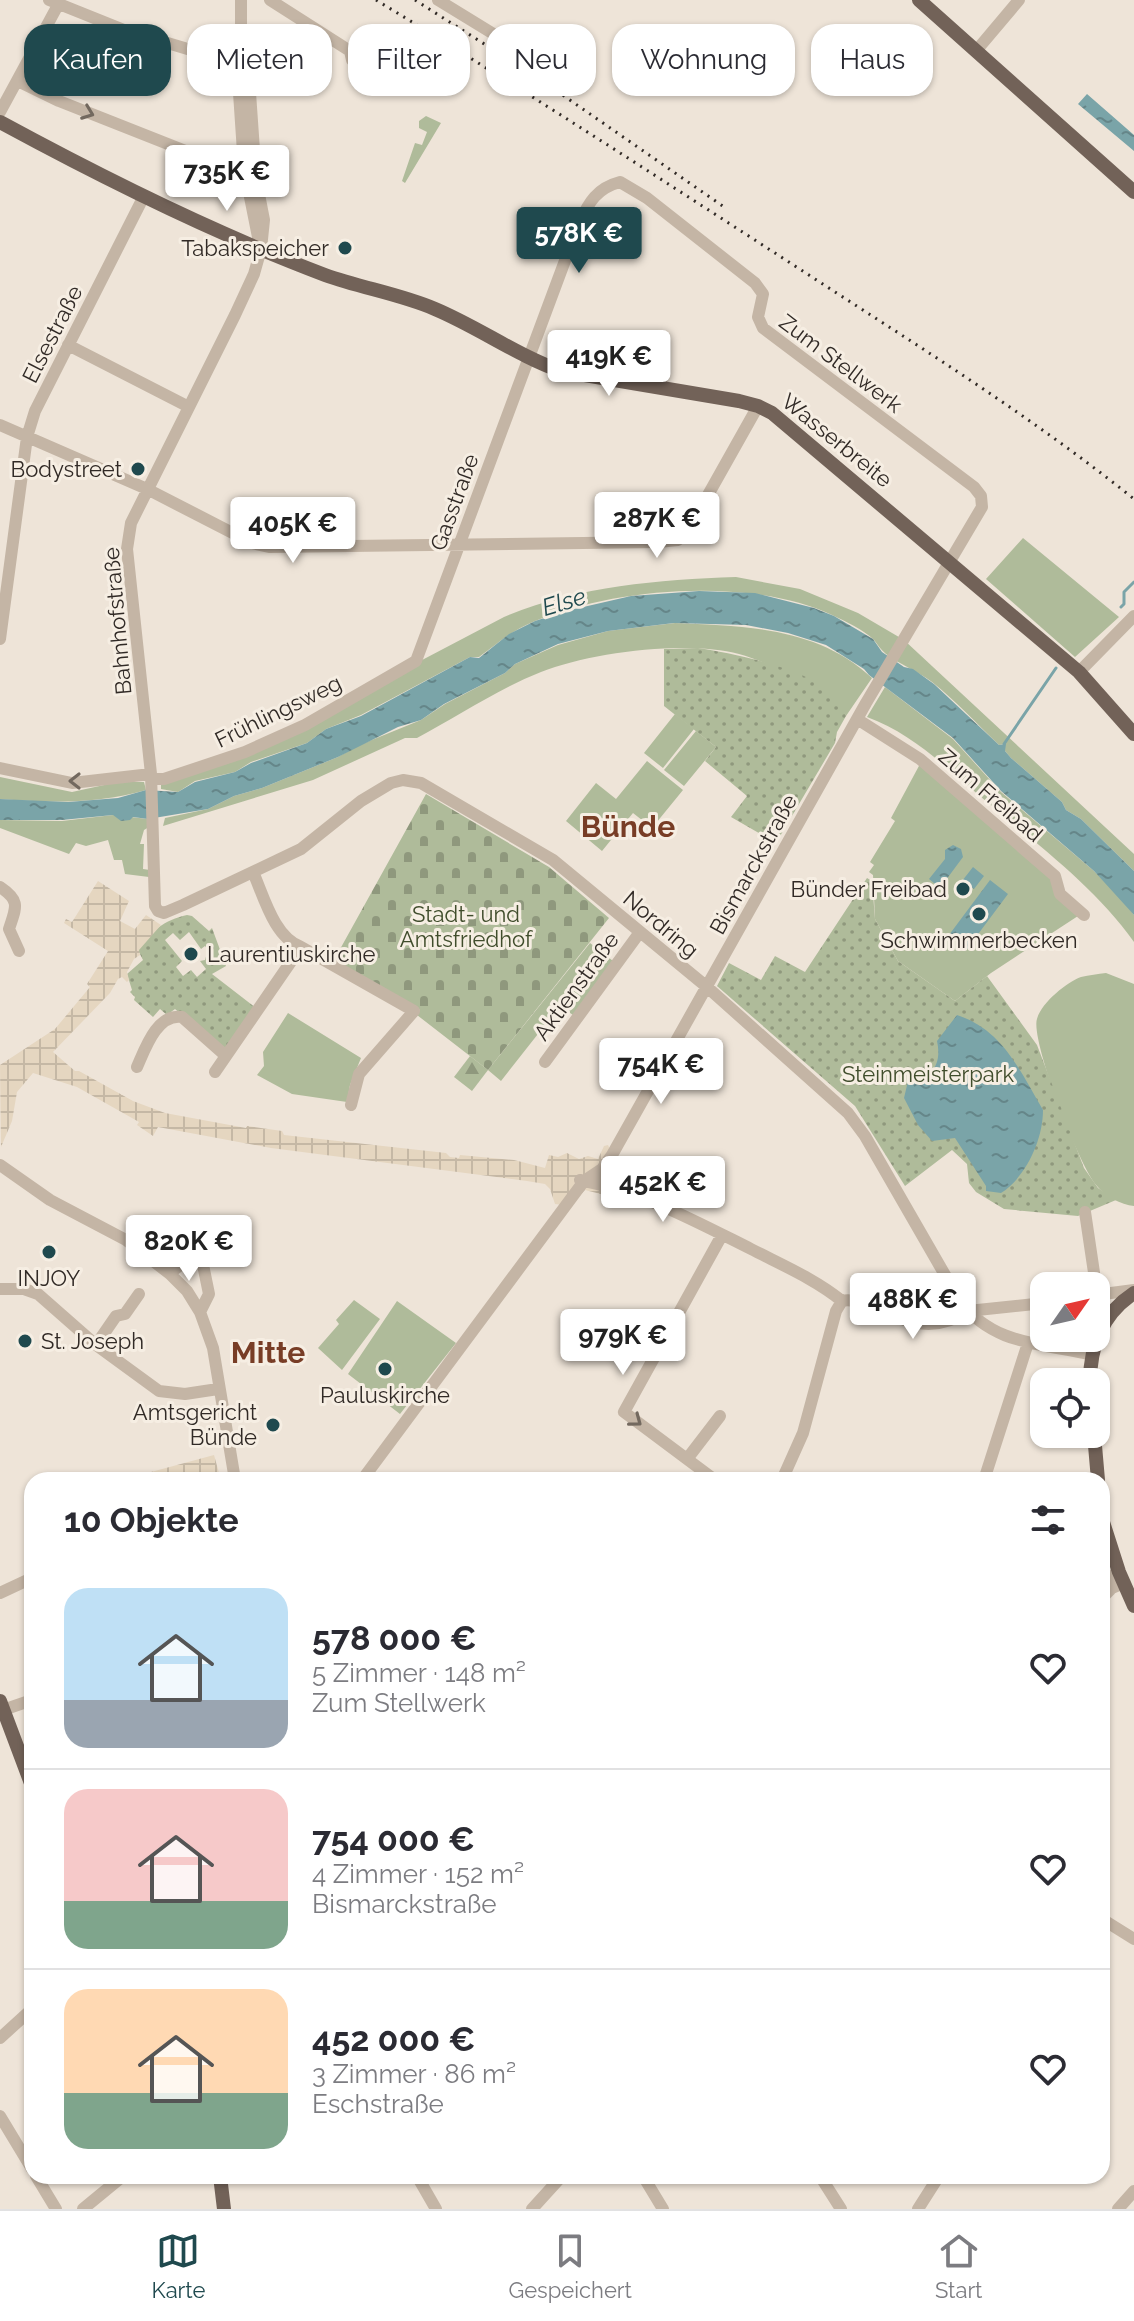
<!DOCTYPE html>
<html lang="de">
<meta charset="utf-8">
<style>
:root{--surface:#fff;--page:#f2f2f3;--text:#2b2b33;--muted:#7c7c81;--line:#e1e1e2;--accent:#1f494e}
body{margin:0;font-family:Raleway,sans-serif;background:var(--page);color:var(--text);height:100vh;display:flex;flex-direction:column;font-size:30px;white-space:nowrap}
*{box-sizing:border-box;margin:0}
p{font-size:26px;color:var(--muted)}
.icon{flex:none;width:44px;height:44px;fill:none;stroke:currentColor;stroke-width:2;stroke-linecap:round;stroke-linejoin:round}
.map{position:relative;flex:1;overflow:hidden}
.drawer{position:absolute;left:24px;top:1472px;width:1086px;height:712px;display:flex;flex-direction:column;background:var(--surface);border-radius:24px;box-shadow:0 2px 6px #0004}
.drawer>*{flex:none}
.top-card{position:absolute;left:24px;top:24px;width:1086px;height:72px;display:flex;gap:16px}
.needle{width:52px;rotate:56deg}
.buttons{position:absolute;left:1030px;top:1272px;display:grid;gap:16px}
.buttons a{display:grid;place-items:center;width:80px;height:80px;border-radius:16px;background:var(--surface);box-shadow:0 2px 6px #0004;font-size:40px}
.price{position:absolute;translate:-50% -68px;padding:0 18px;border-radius:8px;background:#fff;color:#222;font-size:26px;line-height:52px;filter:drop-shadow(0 2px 4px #0008)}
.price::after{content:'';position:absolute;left:50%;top:48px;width:24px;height:18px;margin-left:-12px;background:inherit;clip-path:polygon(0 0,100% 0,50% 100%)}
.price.active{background:var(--accent);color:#fff}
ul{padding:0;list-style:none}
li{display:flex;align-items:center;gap:24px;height:200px;padding:0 40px}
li+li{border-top:2px solid var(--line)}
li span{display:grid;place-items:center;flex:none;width:224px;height:160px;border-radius:24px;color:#555}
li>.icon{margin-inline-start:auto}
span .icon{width:96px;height:96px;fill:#fffc;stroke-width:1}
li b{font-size:34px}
h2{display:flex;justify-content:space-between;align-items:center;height:96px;padding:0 40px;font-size:34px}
.chip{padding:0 28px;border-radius:24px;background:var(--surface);box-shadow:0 2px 6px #0004;font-size:28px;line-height:72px}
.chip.active{background:var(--accent);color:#fff}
.menu{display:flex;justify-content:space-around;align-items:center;height:112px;border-top:2px solid var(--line);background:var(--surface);font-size:22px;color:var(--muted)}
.menu a{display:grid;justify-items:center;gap:4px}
.menu .active{color:var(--accent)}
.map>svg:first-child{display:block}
.grass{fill:#afbb9a}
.forest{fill:url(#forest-firs)}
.cemetery{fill:url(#cemetery-stones)}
.park{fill:url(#park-dots);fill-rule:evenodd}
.plaza{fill:url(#plaza-grid)}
.water{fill:url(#water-ripples)}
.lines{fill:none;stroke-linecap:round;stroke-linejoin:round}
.stream{stroke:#7aa4a8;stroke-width:3}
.minor{stroke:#c4b5a5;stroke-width:12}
.major{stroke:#726258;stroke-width:14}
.rail{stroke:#312a26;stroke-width:3;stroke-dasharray:2 6;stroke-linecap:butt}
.oneway{stroke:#73695f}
.poi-dot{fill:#1f494e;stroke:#f6eee3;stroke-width:3}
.labels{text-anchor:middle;stroke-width:6;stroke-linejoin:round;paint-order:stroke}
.poi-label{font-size:22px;fill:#312a26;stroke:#f6eee3;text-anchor:end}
.street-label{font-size:22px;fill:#312a26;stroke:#f6eee3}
.park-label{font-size:22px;fill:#404d2c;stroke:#f6eee3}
.water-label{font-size:24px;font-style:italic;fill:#1f494e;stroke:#f6eee3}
.district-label{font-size:30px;font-weight:bold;fill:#783d26;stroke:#f6eee3}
</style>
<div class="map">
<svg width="1134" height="2209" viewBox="0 0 1134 2209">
<defs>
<pattern id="forest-firs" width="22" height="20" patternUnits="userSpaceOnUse" patternTransform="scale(2)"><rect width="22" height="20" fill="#afbb9a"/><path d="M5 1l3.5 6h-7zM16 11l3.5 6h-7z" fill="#8f987d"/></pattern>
<pattern id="cemetery-stones" width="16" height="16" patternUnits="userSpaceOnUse" patternTransform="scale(2)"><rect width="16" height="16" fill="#afbb9a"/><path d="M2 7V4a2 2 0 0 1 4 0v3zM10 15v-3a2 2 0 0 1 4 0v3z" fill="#8f987d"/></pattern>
<pattern id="park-dots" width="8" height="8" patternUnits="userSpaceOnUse" patternTransform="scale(2)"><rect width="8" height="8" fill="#afbb9a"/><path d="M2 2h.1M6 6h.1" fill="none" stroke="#8f987d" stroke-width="1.8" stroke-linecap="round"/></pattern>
<pattern id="plaza-grid" width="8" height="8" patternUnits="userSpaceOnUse" patternTransform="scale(2)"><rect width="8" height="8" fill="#e5d6c0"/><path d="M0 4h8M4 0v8" fill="none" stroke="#c5b8a5"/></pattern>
<pattern id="water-ripples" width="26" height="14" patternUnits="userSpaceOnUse" patternTransform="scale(2)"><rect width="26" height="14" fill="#7aa4a8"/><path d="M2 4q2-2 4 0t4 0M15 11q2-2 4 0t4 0" fill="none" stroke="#658689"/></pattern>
</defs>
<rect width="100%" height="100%" fill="#eee4d8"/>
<!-- grass -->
<path class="grass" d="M 426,116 L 441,123 L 405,183 L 402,181 L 415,143 L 422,145 L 427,132 L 419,128 L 419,121 Z
M 1023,538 L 1119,617 L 1075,657 L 986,579 Z
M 736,577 L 800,589 L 858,613 L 904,640 L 1134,854 L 1134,871 L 1081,819 L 1066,810 L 1062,802 L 1011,758 L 1005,751 L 1005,744 L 999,745 C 977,724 956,701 932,682 C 917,671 901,665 886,654 C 881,650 878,645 874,640 C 864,630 845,621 832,615 C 751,577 616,587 535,621 C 510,631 499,643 479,657 L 470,657 L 361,715 L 326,729 L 307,743 L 251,762 L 235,772 L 195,781 L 178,792 L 161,789 L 161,783 L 228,762 L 504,617 C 578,586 656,580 736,577 Z
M 675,623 C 745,626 818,627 872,678 L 846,716 C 832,688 801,676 773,666 C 762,662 750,657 739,654 C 687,640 591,652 541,672 C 498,689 457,717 417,738 L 405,738 L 313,780 L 163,826 L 165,818 L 208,809 L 234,796 L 262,788 L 338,757 L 357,746 L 421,720 L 445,704 L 505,673 L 515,664 L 558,645 L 608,631 Z
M 885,687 L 953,739 L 1001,792 L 1094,871 L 1122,899 L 1134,915 L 1134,942 C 1096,888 1038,845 987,802 C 950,771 914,734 867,717 Z
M 675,714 L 694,729 L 663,768 L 644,753 Z
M 696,731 L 716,747 L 684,786 L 664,770 Z
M 647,761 L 683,790 L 652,828 L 633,813 L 602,851 L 566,821 L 596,783 L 616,799 Z
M 920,764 L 1050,876 L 1078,916 L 991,973 L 955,1001 L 898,961 L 875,919 L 873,875 L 869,872 L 874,865 L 870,862 L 895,821 L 891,818 Z
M 0,777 L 72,792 L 118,782 L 144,782 L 146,790 C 98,804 50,803 0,799 Z
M 113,815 L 148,819 L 149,827 L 144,830 L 140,844 L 144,844 L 143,869 L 150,870 L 149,877 L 125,874 L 122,860 L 114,860 L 108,840 L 86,846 L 76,843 L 69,854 L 0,828 L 0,820 L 62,821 Z
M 590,943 L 613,961 L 573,1015 L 560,1006 L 501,1081 L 488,1070 Z
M 1106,973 L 1134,984 L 1134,1206 C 1121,1205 1105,1196 1097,1186 C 1080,1168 1030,1040 1037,1019 C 1041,1003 1067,982 1081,977 C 1089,975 1098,974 1106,973 Z
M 288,1013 L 361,1058 L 350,1085 L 347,1102 L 292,1094 L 257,1075 L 264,1066 L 263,1052 Z
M 354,1300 L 380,1319 L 342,1370 L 318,1348 L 339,1324 L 336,1320 Z
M 397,1301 L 456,1343 L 400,1414 L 348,1374 Z"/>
<!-- forest -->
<path class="forest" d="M 470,1056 L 488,1070 L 472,1091 L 454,1077 Z"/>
<!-- cemetery -->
<path class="cemetery" d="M 426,794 L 549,867 L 609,918 L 488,1070 L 417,1015 L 420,1010 L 334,960 Z"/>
<!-- park -->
<path class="park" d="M 698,648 C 733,653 807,669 833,694 C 839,700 843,708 846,716 L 837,732 L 835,743 L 776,843 L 731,817 L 747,796 L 705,761 L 716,747 L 664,706 L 664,649 Z
M 867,878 L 872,881 L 875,919 L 898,961 L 955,1001 L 987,976 L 1037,1045 L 1084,1168 L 1098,1188 L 1116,1200 L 1078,1216 L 1004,1209 L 976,1192 L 969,1183 L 967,1164 L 952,1150 L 905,1186 L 855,1106 L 717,986 L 729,963 L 761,980 L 775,956 L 805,972 Z
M 187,915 L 192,916 L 209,931 L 212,928 L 226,966 L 212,974 L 256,1008 L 228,1050 L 222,1050 L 175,1009 L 167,1015 L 160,1009 L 153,1017 L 134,1000 L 135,997 L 130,992 L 132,990 L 127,974 L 143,960 L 138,950 C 151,931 164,920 187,915 ZM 189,932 L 201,949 L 205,946 L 208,950 L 205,960 L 200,961 L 206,969 L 197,977 L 191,970 L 183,976 L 176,967 L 182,961 L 165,940 L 173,933 L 180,940 Z"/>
<!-- plaza -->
<path class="plaza" d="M 98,881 L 129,901 L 120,921 L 135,929 L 146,915 L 161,925 L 139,950 L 140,955 L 134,959 L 127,972 L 129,980 L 127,982 L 122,977 L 118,979 L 110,993 L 53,1052 L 75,1071 L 79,1071 L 133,1101 L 165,1113 L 246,1128 L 247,1126 L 282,1131 L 284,1135 L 446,1153 L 450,1157 L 459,1158 L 460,1155 L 514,1160 L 545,1168 L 549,1155 L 558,1157 L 567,1153 L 579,1159 L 588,1156 L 598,1159 L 604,1146 L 608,1145 L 615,1160 L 607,1175 L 613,1189 L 612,1197 L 585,1190 L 570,1206 L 555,1204 L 550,1189 L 545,1184 L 527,1181 L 271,1148 L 158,1127 L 153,1136 L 137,1125 L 139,1122 L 77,1087 L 33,1073 L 17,1092 L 12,1121 L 1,1147 L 0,1065 L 55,1029 L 90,987 L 87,984 L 108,951 L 64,923 L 66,919 L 72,922 Z
M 214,1455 L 221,1480 L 133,1480 L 151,1472 Z"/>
<!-- water -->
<path class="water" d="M 1087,94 L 1134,135 L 1134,151 L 1078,104 Z
M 699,591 L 755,593 L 814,608 L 834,616 L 873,639 L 882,652 L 904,667 L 913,669 L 934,684 L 999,745 L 1006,744 L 1005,751 L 1011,758 L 1062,802 L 1066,810 L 1081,819 L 1134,871 L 1134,915 L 1094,871 L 1001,791 L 953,738 L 869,675 L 864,669 L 826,645 L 788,633 L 746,625 L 674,623 L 608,631 L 558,644 L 515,664 L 505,673 L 444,704 L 421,720 L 398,727 L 338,757 L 262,788 L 234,796 L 208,809 L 148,819 L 133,817 L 130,820 L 121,821 L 113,815 L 62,820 L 0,820 L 0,799 L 68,802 L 118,798 L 146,790 L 178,792 L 195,782 L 235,772 L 251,763 L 307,743 L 326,729 L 361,716 L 470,657 L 479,658 L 509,634 L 535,621 L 566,611 L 631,596 Z
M 953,845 L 961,849 L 963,857 L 940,888 L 929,879 L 945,859 L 945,850 Z
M 973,867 L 984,876 L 974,889 L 962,881 Z
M 990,880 L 1008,894 L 967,949 L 949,935 Z
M 957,1015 C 1003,1030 1020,1071 1043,1110 C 1043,1140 1026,1177 1001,1193 L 986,1191 L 986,1186 L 955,1138 L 932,1141 L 918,1125 L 904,1098 L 908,1081 C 933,1080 942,1063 937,1041 Z"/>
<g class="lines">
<!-- stream -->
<path class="stream" d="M 1121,607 L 1124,604 L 1124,592 L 1134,582
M 1004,744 L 1056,668"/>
<!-- minor -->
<path class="minor" d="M 49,0 L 124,30 L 201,53 L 217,57 L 243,56
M 270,0 L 350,51 L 352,60 L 357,61 L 363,57 L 363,50 L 358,47 L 350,51
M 438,0 L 505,41
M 976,51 L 1019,0
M 243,56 L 237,63 L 244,167 L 259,242
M 18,81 L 59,101 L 221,165 L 244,167
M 0,112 L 58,5
M 68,345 L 189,407
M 0,425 L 147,489 L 252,543 L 269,547 L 658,542 L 678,540 L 690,527 L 758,406
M 0,639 L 27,437 L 35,411 L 144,196
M 1079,672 L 1134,616
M 857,719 L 920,759 L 1055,876 L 1060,894 L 1084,915
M 0,768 L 72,783 L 151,774
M 152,779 L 164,779 L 245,752 L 305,725 L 416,661 L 579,223 C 589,202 597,188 620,182 L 647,198 L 755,283 L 763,294 L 758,317 L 763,328 L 974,487 L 981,496 L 982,507 L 866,703 L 612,1155 L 602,1169 L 584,1181 L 362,1480
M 253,872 C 264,897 274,937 301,947
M 0,887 C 21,901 16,907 9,929 L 19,951
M 158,911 L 164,913 L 183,905 L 301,849 L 361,801 L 391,783 L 403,780 L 421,783 L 553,860 L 707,987 L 848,1113 L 865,1136 L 960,1301 C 994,1346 1042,1343 1092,1355
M 158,911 L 155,906 L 151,774 L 127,549 L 131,523 L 235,315 L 254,274 L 261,249 L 264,220 L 256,179 L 248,64 L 241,51 L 241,0
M 545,1062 L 640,932
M 137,1067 C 145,1049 157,1013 182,1017 L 226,1056
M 215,1072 L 301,947 L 414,1011 L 359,1074 L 351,1105
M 0,1165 L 50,1200 L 126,1240 L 170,1274 L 187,1291 L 200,1312 L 213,1348 L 235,1480
M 580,1180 C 642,1192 695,1221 751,1249 C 782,1265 815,1279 842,1301 C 852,1298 862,1304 872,1308 C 907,1322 934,1334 968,1311
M 1085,1212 L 1096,1286
M 170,1274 C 187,1256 220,1244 244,1254
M 0,1289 L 24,1289 L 38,1294 L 96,1345 L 159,1391 L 185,1394 L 218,1389
M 1096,1295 L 1134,1290
M 968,1311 L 1044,1303
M 200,1312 L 209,1294 L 201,1255
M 1047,1343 L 1071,1338
M 96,1345 L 116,1316 L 125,1314 L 139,1294
M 687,1459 L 720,1416
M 715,1480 L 624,1412 L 722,1235
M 782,1480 L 803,1433 L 836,1311 L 842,1301
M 984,1480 L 1028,1343
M 1102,1581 L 1119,1572
M 0,1593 L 32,1578
M 1102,1598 L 1112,1588 L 1124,1583
M 3,1710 L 32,1700
M 1102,1919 L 1134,1939
M 0,2038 L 32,2009
M 0,2116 L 32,2169
M 36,2176 L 56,2209
M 417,2176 L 436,2209
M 643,2176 L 663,2209
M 820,2176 L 841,2209
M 83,2209 L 123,2176
M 532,2209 L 562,2176
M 918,2209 L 939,2176
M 1118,2209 L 1134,2191"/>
<!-- major -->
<path class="major" d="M 919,0 L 1134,192
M 0,122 C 105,179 213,233 325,275 C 361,288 400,294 435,309 C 478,327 518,356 561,371 L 739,401 L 758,406 L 772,413 L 1079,672 L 1134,734
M 1090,1382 C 1090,1345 1102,1314 1134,1293
M 1094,1434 L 1098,1480
M 1102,1519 L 1119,1572 L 1134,1606
M 0,1701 L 32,1786
M 220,2176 L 224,2209"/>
<!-- rail -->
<path class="rail" d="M 376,0 C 518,86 656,176 795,266 C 910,341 1027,413 1134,499
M 415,0 L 541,80 L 727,209"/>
</g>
<!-- one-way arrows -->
<defs><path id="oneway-chevron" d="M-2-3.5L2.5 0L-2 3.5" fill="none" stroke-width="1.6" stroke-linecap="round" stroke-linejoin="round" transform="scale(2)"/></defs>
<g class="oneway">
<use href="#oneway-chevron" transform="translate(88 113) rotate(21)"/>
<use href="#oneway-chevron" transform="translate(75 781) rotate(-180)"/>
<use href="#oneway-chevron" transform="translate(636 1421) rotate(37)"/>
</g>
<!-- markers -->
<g class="poi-dot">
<circle cx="345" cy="248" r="8"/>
<circle cx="138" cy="469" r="8"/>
<circle cx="963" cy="889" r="8"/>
<circle cx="979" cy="914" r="8"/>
<circle cx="191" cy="954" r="8"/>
<circle cx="49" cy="1252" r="8"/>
<circle cx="25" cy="1341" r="8"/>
<circle cx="385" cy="1369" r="8"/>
<circle cx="273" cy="1425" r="8"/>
</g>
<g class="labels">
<!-- poi labels -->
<g class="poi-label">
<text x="329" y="256">Tabakspeicher</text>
<text x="122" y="477">Bodystreet</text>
<text x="947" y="897">Bünder Freibad</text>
<text x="979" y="948" text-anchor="middle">Schwimmerbecken</text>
<text x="207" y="962" text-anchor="start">Laurentiuskirche</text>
<text x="49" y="1286" text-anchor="middle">INJOY</text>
<text x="41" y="1349" text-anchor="start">St. Joseph</text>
<text x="385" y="1403" text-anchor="middle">Pauluskirche</text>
<text x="257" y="1420">Amtsgericht<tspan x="257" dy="25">Bünde</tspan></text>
</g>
<!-- street labels -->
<g class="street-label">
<text transform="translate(52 334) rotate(-63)" y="8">Elsestraße</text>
<text transform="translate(841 363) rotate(37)" y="8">Zum Stellwerk</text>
<text transform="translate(837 440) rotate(39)" y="8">Wasserbreite</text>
<text transform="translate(454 502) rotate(-70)" y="8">Gasstraße</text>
<text transform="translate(117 621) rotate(-95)" y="8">Bahnhofstraße</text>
<text transform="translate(278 711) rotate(-26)" y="8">Frühlingsweg</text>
<text transform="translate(991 795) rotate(41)" y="8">Zum Freibad</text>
<text transform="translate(753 864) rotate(-61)" y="8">Bismarckstraße</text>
<text transform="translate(661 924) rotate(40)" y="8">Nordring</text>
<text transform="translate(576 986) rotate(-54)" y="8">Aktienstraße</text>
</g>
<!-- park labels -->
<g class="park-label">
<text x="466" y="922">Stadt- und<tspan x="466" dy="25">Amtsfriedhof</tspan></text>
<text x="928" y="1082">Steinmeisterpark</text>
</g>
<!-- water labels -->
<g class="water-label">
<text transform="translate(564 602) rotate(-17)" y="8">Else</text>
</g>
<!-- district labels -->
<g class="district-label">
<text x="628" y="837">Bünde</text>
<text x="268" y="1363">Mitte</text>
</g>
</g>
</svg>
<div class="buttons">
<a><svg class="needle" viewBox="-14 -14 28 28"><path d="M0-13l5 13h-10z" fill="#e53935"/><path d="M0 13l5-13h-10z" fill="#7c7c81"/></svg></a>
<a><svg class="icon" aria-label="locate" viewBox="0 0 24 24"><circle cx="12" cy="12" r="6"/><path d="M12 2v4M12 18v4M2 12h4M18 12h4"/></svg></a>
</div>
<b class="price" style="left:227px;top:213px">735K €</b>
<b class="price active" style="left:579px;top:275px">578K €</b>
<b class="price" style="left:609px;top:398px">419K €</b>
<b class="price" style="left:657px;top:560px">287K €</b>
<b class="price" style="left:293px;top:565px">405K €</b>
<b class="price" style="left:661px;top:1106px">754K €</b>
<b class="price" style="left:663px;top:1224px">452K €</b>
<b class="price" style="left:189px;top:1283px">820K €</b>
<b class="price" style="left:913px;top:1341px">488K €</b>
<b class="price" style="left:623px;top:1377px">979K €</b>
<div class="top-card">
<a class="chip active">Kaufen</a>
<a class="chip">Mieten</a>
<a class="chip">Filter</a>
<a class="chip">Neu</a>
<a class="chip">Wohnung</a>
<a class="chip">Haus</a>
</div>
<section class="drawer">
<h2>10 Objekte<svg class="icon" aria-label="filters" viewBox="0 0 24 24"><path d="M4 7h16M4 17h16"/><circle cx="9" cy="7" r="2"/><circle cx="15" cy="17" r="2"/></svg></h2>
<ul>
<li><span style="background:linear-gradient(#bfe0f5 70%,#9aa5b1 0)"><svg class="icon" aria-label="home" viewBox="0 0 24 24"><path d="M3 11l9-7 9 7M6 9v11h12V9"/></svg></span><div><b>578 000 €</b><p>5 Zimmer · 148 m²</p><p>Zum Stellwerk</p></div><svg class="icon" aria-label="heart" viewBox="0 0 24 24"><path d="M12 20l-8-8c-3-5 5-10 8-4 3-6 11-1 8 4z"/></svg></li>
<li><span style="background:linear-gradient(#f6c9c9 70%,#7fa58c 0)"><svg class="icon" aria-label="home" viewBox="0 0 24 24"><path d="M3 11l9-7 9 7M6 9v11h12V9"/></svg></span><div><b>754 000 €</b><p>4 Zimmer · 152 m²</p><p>Bismarckstraße</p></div><svg class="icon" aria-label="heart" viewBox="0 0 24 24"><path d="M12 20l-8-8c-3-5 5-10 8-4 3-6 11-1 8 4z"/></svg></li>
<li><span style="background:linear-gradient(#ffd9b3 65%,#7fa58c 0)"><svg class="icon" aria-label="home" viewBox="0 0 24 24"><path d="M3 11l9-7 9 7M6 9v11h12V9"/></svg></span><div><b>452 000 €</b><p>3 Zimmer · 86 m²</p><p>Eschstraße</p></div><svg class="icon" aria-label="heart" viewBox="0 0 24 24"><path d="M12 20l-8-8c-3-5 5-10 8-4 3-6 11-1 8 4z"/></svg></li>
</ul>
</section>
</div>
<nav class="menu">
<a class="active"><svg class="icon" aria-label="map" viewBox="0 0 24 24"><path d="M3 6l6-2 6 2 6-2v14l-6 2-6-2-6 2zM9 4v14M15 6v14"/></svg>Karte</a>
<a><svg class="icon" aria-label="saved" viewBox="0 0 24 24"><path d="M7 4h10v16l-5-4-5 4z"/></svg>Gespeichert</a>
<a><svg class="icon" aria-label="home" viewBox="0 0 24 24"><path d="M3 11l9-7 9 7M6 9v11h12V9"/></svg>Start</a>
</nav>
